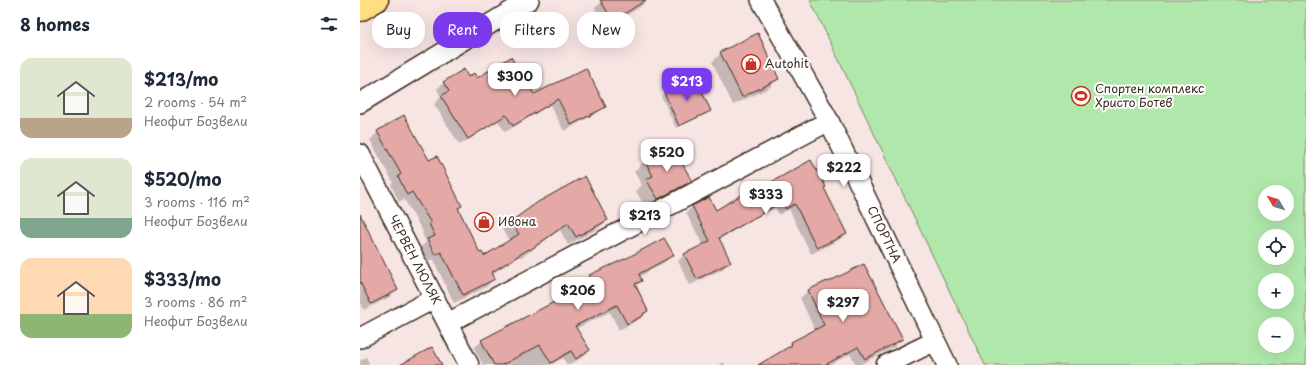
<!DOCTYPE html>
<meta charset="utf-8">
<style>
:root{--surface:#fff;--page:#f2f2f3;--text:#1f2937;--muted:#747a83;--accent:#7c3aed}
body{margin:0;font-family:"Playpen Sans",sans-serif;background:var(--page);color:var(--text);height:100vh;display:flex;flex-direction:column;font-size:15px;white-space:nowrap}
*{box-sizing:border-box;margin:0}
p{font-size:13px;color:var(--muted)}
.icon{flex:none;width:22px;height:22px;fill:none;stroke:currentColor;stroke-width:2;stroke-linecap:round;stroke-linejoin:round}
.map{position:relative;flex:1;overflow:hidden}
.panel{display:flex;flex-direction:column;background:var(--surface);width:360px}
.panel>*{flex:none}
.guide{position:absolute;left:12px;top:12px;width:380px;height:36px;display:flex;gap:8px}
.needle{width:26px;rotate:308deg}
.buttons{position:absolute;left:898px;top:185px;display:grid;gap:8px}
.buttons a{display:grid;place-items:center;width:36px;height:36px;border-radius:50%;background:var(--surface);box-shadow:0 4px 16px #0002;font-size:20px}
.price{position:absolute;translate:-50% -34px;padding:0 9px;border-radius:8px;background:#fff;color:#222;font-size:13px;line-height:26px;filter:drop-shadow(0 1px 2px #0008)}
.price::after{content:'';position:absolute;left:50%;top:24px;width:12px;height:9px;margin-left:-6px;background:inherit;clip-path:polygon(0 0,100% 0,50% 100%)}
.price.active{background:var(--accent);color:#fff}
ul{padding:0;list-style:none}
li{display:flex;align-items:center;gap:12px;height:100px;padding:0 20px}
li span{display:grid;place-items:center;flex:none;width:112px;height:80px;border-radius:12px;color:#555}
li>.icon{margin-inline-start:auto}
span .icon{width:48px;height:48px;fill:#fffc;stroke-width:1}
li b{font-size:17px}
h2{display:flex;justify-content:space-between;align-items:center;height:48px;padding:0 20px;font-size:17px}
.pill{padding:0 14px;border-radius:16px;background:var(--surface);box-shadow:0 4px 16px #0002;font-size:14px;line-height:36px}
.pill.active{background:var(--accent);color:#fff}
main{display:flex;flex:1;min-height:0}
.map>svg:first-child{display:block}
.green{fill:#b0e8ab;stroke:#768964;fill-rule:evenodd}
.shadow{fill:#0003}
.building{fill:#e4a9a6;stroke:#3b2a1e}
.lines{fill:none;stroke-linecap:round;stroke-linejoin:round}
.street-casing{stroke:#3b2a1e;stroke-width:22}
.primary-casing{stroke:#3b2a1e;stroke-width:25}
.street{stroke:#fff;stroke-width:19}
.primary{stroke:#ffdf80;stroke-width:22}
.labels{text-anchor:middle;stroke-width:4;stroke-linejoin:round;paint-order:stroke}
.poi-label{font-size:12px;fill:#3b2a1e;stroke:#fff;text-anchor:start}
.street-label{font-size:12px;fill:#3b2a1e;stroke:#fff}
</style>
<main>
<section class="panel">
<h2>8 homes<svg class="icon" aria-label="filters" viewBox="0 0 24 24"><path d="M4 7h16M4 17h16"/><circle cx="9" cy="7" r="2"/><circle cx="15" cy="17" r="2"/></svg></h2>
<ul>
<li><span style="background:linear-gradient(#dfe7d0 75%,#b9a48a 0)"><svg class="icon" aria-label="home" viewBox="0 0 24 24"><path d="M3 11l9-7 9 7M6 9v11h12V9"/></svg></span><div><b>$213/mo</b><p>2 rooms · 54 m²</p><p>Неофит Бозвели</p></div></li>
<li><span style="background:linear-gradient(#dfe7d0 75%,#7fa58c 0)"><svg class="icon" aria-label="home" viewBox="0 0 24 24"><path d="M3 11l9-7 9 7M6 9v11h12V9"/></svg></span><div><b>$520/mo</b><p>3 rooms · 116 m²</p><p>Неофит Бозвели</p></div></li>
<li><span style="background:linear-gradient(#ffd9b3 70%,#8fb573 0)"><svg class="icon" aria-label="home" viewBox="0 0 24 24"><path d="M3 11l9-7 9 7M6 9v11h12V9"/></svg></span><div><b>$333/mo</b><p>3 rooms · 86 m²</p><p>Неофит Бозвели</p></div></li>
</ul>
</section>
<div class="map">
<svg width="946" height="365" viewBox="0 0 946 365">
<rect width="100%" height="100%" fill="#f7e5e4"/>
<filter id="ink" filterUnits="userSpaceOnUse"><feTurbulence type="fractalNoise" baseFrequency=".025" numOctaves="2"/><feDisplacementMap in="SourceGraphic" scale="8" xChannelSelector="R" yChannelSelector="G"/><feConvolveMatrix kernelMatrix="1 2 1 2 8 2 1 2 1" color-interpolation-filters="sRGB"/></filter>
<g filter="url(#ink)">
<!-- green -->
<path class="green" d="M 450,0 L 946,0 L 946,365 L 625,365 ZM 905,192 L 927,192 L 927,214 L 905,214 ZM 905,236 L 927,236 L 927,258 L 905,258 ZM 905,280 L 927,280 L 927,302 L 905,302 ZM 905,324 L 927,324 L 927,346 L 905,346 Z"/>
<!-- shadow -->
<path class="shadow" d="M 244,0 L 285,0 L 286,1 L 279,8 L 246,27 L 235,8 Z
M 361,53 L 418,78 L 409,88 L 373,105 L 352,62 Z
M 225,69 L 245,106 L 237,113 L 204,131 L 190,105 L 145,132 L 138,121 L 100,145 L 74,104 L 81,97 L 77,89 L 84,82 L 108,78 L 174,96 Z
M 334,79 L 349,111 L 346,114 L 316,128 L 301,96 L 304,93 Z
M 18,132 L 69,162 L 101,206 L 98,209 L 120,255 L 124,258 L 150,241 L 142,230 L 150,222 L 178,202 L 247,220 L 239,228 L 208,245 L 200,230 L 162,257 L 160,256 L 132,274 L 134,279 L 126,287 L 94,303 L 73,259 L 66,262 L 60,248 L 66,242 L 62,233 L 63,232 L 44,199 L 39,202 L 31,185 L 33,182 L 10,140 Z
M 285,161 L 331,181 L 320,192 L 287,210 L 276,191 L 282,185 L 274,172 Z
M 463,188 L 485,234 L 479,240 L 451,254 L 429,209 L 419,215 L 415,207 L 358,240 L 369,262 L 363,269 L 330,285 L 318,261 L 325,254 L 343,245 L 326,213 L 332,207 L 349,198 L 355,211 L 389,195 Z
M 0,237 L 36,290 L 30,297 L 4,310 L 0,301 Z
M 312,255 L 305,262 L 279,277 L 281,281 L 275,287 L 287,311 L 280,319 L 259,330 L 250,312 L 215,329 L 228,350 L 221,358 L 209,365 L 207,365 L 203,358 L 191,365 L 123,365 L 114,348 L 122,341 L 191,305 L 198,298 L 223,286 L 222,284 L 230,276 Z
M 448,291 L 542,339 L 534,347 L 499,365 L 496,365 L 490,354 L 470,365 L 400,365 L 423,351 L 431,343 L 455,331 L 440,298 Z
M 6,357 L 10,365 L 0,365 L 0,361 Z
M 364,362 L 365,365 L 359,365 Z"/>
<!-- building -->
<path class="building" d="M 240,0 L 286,0 L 253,21 Z
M 398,33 L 419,79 L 382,97 L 360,52 Z
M 151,57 L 174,94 L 226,68 L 246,107 L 211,125 L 198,99 L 153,126 L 146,115 L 108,139 L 81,96 L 89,91 L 83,82 L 104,69 L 108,77 L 114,73 L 117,78 Z
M 335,78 L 351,111 L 319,126 L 304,92 Z
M 44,115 L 69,160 L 77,156 L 102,206 L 98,208 L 120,253 L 122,252 L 124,256 L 159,234 L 150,222 L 178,202 L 225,176 L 248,220 L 216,237 L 208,223 L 170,250 L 169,249 L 132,272 L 135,279 L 103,295 L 81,252 L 75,255 L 67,239 L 75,236 L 69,224 L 71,223 L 52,192 L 47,195 L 38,176 L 41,174 L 17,131 Z
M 312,145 L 332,181 L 298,199 L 286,179 L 293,176 L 285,161 Z
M 451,160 L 466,187 L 464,188 L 487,234 L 457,248 L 435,204 L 426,209 L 422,202 L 359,238 L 371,262 L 337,279 L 324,254 L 350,241 L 332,206 L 349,197 L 356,210 L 388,191 L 390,194 Z
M 0,214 L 38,290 L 11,304 L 0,282 Z
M 304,238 L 314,255 L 279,274 L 282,281 L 275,284 L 288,311 L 283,314 L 284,315 L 267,324 L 257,305 L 215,326 L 230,350 L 216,359 L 211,351 L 191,363 L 180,345 L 142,365 L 134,365 L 121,340 L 198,300 L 197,298 L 232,280 L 229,275 L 269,257 Z
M 504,264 L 543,339 L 505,359 L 498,347 L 465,365 L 398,365 L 432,345 L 431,342 L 464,325 L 448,290 L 467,281 L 468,282 Z
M 72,347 L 82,365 L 40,365 Z"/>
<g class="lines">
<defs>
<g id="street">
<path id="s1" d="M 401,0 L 469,121 L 587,365"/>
<path d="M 0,103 L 169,0"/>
<path id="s2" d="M 0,154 L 109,365"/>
<path d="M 88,323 L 469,121"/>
<path d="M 0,338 L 75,298"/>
<path d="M 526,365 L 575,341"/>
</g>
<path id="primary" d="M 0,10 L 17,0"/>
</defs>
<!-- street casing -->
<use href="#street" class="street-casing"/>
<!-- primary casing -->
<use href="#primary" class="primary-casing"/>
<!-- street -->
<use href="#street" class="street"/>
<!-- primary -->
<use href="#primary" class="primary"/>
</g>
</g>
<!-- icons -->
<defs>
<symbol id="shop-ring" viewBox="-11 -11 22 22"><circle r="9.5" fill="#fff" stroke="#c8321e" stroke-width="1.5"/><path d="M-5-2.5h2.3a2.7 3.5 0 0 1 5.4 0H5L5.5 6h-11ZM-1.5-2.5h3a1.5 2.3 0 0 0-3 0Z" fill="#c8321e"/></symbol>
<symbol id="stadium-ring" viewBox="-11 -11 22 22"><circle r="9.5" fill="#fff" stroke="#c8321e" stroke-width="1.5"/><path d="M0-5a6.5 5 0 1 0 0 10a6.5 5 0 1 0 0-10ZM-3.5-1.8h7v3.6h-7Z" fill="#c8321e"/></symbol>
</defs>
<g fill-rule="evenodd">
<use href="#shop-ring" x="380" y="53" width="22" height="22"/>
<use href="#stadium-ring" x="710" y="85" width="22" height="22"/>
<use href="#shop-ring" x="113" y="211" width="22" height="22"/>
</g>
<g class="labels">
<!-- poi labels -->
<g class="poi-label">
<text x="405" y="68">Autohit</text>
<text x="735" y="93">Спортен комплекс<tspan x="735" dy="14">Христо Ботев</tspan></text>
<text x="138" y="226">Ивона</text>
</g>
<!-- street labels -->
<g class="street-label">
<text dy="4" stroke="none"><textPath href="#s1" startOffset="265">СПОРТНА</textPath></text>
<text dy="4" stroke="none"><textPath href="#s2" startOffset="119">ЧЕРВЕН ЛЮЛЯК</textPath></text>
</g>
</g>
</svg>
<div class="buttons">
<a><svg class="needle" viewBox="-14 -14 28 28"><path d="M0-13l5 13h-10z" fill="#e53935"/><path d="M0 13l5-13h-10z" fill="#747a83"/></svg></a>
<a><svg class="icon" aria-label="locate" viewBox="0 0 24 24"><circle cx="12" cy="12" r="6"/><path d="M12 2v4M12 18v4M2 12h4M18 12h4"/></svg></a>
<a>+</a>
<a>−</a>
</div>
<b class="price" style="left:155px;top:97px">$300</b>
<b class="price active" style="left:327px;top:102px">$213</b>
<b class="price" style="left:307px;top:173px">$520</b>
<b class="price" style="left:484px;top:188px">$222</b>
<b class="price" style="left:406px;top:215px">$333</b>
<b class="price" style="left:285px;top:236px">$213</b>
<b class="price" style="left:218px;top:311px">$206</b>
<b class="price" style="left:483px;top:323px">$297</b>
<div class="guide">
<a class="pill">Buy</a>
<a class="pill active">Rent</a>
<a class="pill">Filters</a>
<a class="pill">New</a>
</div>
</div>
</main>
